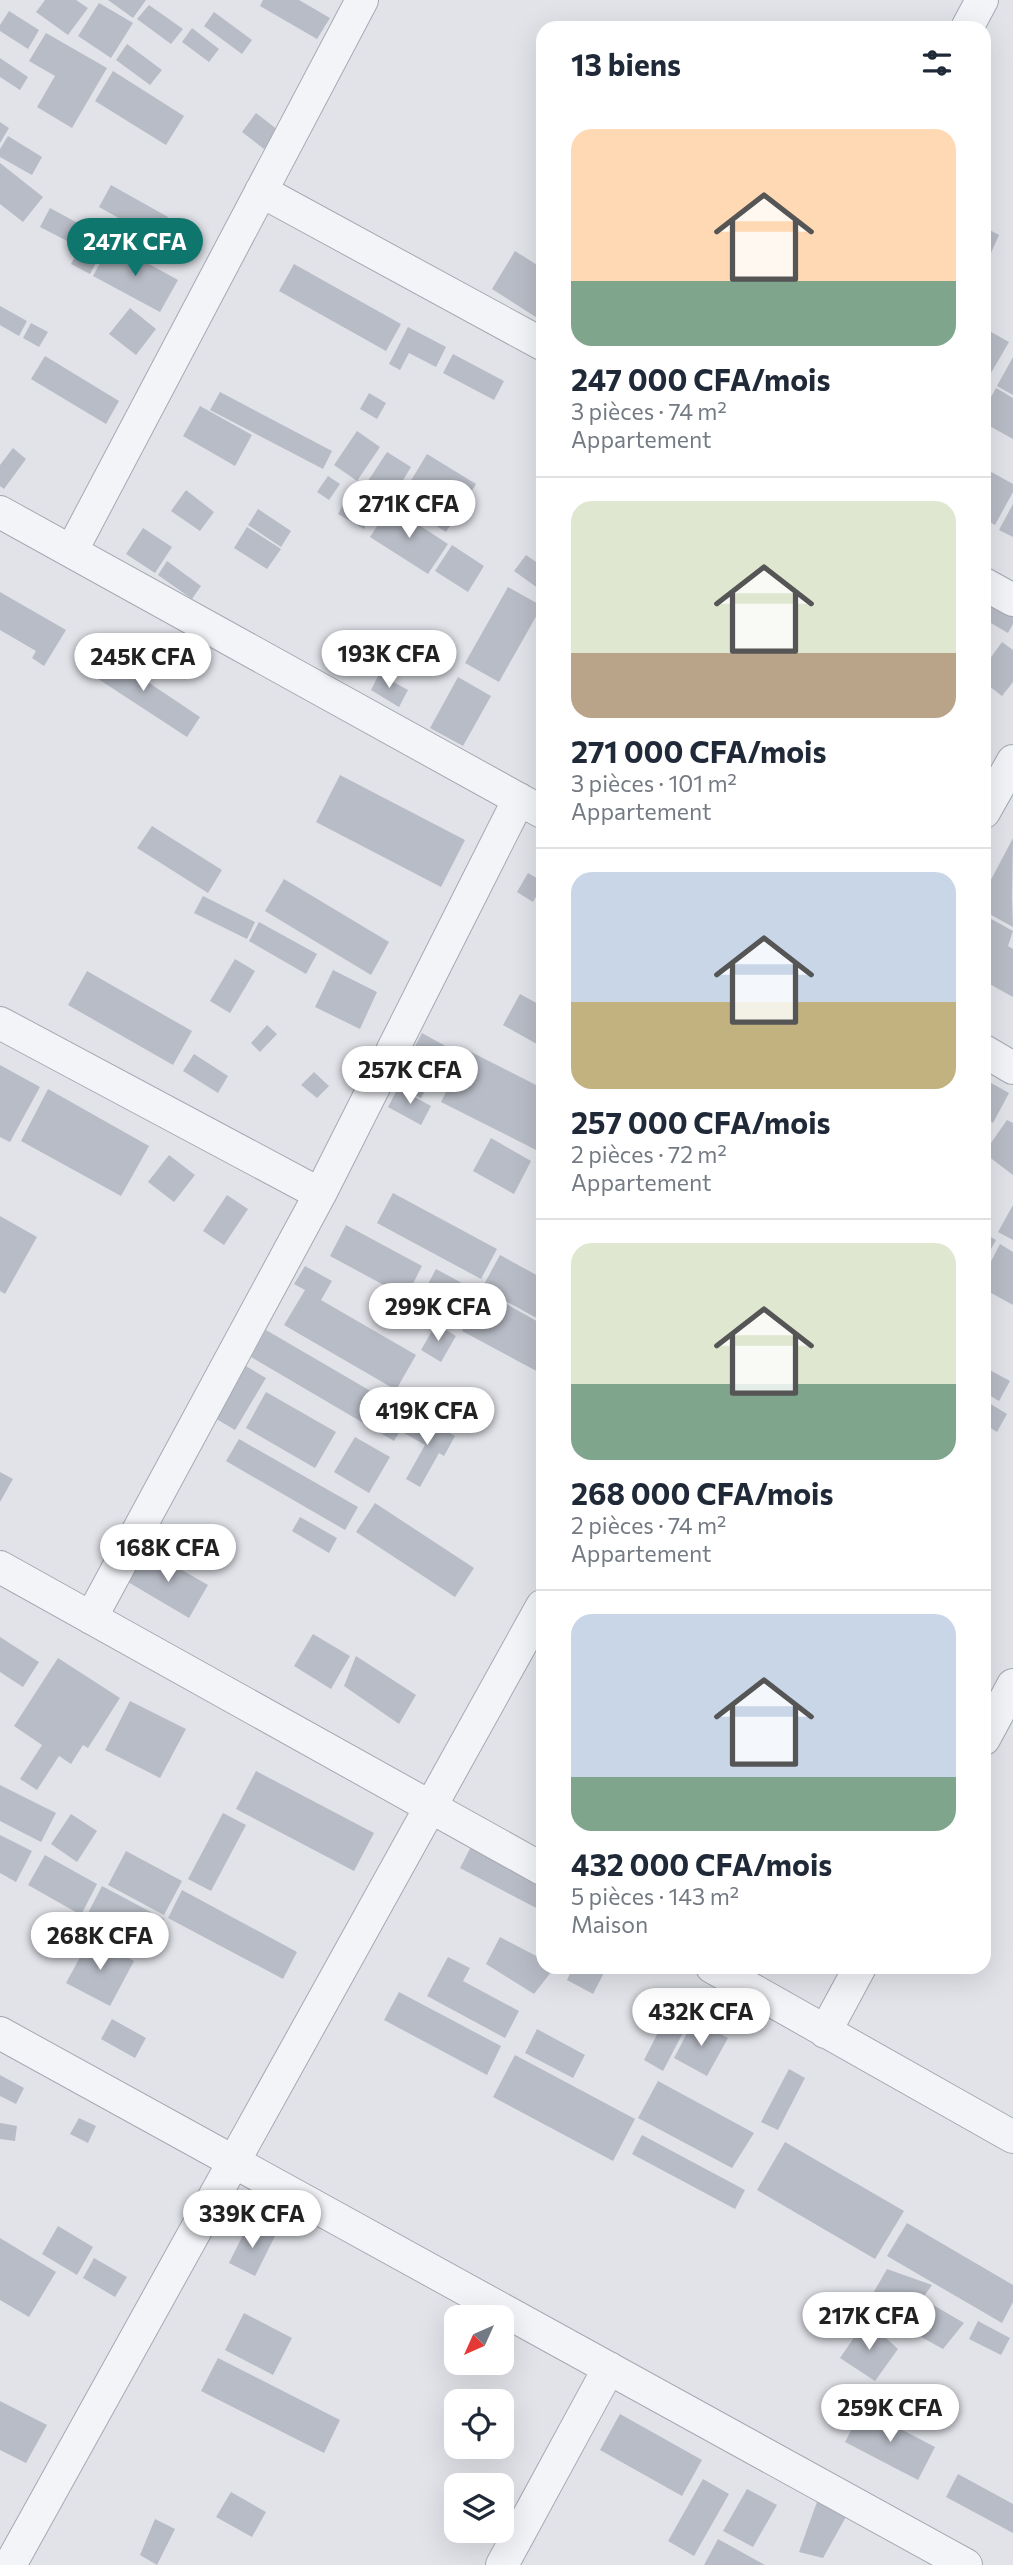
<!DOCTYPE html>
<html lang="fr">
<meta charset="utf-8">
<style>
:root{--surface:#fff;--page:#f6f6f7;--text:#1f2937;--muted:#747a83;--line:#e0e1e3;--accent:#0f766e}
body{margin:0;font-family:Commissioner,sans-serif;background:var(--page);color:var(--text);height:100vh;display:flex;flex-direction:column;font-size:26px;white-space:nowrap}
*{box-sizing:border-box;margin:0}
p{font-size:23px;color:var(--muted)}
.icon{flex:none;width:38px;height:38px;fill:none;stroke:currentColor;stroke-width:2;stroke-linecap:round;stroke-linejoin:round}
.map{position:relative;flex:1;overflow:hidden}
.side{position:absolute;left:536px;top:21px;width:455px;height:1953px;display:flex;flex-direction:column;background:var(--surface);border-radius:21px;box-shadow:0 7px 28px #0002}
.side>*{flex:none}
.needle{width:46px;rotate:225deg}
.buttons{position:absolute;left:444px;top:2305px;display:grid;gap:14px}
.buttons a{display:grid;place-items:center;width:70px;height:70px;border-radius:14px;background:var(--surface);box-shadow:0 7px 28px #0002;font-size:35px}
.price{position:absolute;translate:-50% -60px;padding:0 16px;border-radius:24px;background:#fff;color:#222;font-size:23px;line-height:46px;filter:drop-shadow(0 2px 4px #0008)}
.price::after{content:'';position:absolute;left:50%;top:42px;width:21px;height:16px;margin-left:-10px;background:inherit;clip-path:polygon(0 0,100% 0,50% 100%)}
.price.on{background:var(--accent);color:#fff}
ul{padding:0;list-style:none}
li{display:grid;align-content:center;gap:14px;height:371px;padding:0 35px}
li+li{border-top:2px solid var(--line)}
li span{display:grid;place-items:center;height:217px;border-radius:21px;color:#555}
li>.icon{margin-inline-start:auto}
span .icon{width:126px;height:126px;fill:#fffc;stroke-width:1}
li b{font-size:30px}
h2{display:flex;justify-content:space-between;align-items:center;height:84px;padding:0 35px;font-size:30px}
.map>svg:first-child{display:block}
.building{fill:#b8bcc6}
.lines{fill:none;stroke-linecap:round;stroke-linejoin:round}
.minor-casing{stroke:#a6a9b3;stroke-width:34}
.minor{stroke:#f3f4f8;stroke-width:32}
</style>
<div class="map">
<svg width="1013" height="2565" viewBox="0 0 1013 2565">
<rect width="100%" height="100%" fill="#e1e3e9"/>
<!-- building -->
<path class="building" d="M 45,0 L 76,0 L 88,8 L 68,35 L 36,12 Z
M 108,0 L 146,0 L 133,18 Z
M 263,0 L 299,0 L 330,18 L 317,39 L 260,6 Z
M 99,3 L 133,23 L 111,58 L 78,36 Z
M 149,5 L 183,29 L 171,44 L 137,19 Z
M 9,11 L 39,30 L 28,49 L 0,31 L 0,25 Z
M 214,12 L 252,40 L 242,54 L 204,26 Z
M 192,28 L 219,49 L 209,62 L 182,42 Z
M 46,33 L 107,68 L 72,128 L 37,107 L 55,76 L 29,61 Z
M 127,44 L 162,70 L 150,85 L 116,60 Z
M 0,58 L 28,77 L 20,90 L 0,77 Z
M 113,71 L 184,116 L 166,145 L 95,101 Z
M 256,113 L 278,130 L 264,149 L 242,132 Z
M 0,122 L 9,128 L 0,143 Z
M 8,136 L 42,157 L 32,175 L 0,157 L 0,149 Z
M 0,163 L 43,197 L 23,222 L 0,204 Z
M 111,185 L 168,217 L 156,239 L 99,207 Z
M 50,208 L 87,228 L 77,246 L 40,227 Z
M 984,227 L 999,235 L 986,264 L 984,263 Z
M 90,230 L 108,240 L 90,274 L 71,264 Z
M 171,234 L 186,241 L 176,259 L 162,251 Z
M 111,243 L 178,280 L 160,312 L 93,276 Z
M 515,251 L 542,268 L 542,321 L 492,289 Z
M 294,264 L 401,324 L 386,351 L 279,291 Z
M 0,306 L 27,321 L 19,336 L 0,325 Z
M 130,308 L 156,329 L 136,355 L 109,334 Z
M 31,323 L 48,332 L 39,347 L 23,338 Z
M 408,327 L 446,347 L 436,367 L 409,353 L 400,370 L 389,364 Z
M 984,328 L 1009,342 L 991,373 L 984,369 Z
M 453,354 L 504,381 L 494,400 L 443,373 Z
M 45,356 L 119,401 L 106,424 L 31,379 Z
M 1013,357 L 1013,395 L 997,386 Z
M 996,388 L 1013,398 L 1013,439 L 984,423 L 984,410 Z
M 220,392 L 332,451 L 323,469 L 210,410 Z
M 369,393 L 386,403 L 377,419 L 360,409 Z
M 200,406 L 252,435 L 235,466 L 183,436 Z
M 357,431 L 380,447 L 357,481 L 334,465 Z
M 13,448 L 26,459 L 4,489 L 0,486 L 0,465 Z
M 387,452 L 411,467 L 391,500 L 366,484 Z
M 427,454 L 476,484 L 446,532 L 398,502 Z
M 984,468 L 1013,484 L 1013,492 L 995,525 L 984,519 Z
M 328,476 L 340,484 L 329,500 L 317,492 Z
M 352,489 L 378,504 L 364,529 L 338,514 Z
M 186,490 L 214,512 L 200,531 L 171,511 Z
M 1013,504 L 1013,537 L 999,530 Z
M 390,506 L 448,544 L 428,574 L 370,537 Z
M 258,509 L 291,531 L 281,547 L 248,525 Z
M 247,527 L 281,549 L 267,569 L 234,548 Z
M 143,528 L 172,547 L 155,573 L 126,554 Z
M 452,545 L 484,566 L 468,592 L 435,571 Z
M 526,555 L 542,566 L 542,591 L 514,571 Z
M 167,561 L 201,586 L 192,599 L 158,575 Z
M 508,587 L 542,606 L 499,682 L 465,663 Z
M 0,592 L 66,630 L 44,666 L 32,658 L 36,651 L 0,630 Z
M 984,595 L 1013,611 L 1013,624 L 1008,633 L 984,619 Z
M 1002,642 L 1013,650 L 1013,682 L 1002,696 L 984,682 L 984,667 Z
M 100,650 L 200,717 L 187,737 L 86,671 Z
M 379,674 L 408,690 L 399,707 L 371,690 Z
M 458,677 L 491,696 L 463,746 L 430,728 Z
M 340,775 L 465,840 L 441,887 L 316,822 Z
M 152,826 L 222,870 L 208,893 L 137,848 Z
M 1013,838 L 1012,897 L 1013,927 L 984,911 L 984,893 Z
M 528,873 L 542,881 L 542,886 L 533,902 L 517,892 Z
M 284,879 L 389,942 L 371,975 L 265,911 Z
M 203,896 L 255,922 L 247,939 L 194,913 Z
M 984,915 L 1013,931 L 1008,946 L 1013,949 L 1013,997 L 984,981 Z
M 259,922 L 317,954 L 306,974 L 249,941 Z
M 235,959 L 255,971 L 230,1013 L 210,1001 Z
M 333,970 L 377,992 L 360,1029 L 315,1007 Z
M 87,971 L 192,1031 L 173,1065 L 68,1005 Z
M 520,994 L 542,1006 L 542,1047 L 503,1025 Z
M 267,1025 L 277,1034 L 260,1052 L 251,1043 Z
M 422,1033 L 449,1048 L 421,1098 L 395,1084 Z
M 467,1050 L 542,1088 L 542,1153 L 441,1102 Z
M 194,1054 L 228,1076 L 218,1093 L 183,1071 Z
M 0,1065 L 40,1087 L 10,1142 L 0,1137 Z
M 314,1072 L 329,1086 L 317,1098 L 301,1085 Z
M 984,1079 L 1009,1093 L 993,1123 L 984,1118 Z
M 398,1088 L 431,1106 L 421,1125 L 388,1107 Z
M 48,1089 L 149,1146 L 121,1196 L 21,1141 Z
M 1007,1120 L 1013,1123 L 1013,1175 L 984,1153 Z
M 491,1138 L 531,1161 L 514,1194 L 473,1171 Z
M 169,1155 L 195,1175 L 174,1202 L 148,1182 Z
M 393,1193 L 497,1249 L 481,1279 L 377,1223 Z
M 227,1195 L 248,1209 L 224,1245 L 203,1231 Z
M 1013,1205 L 1013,1240 L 998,1232 Z
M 0,1216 L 37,1237 L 5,1294 L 0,1291 Z
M 346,1225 L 422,1266 L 406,1297 L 330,1256 Z
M 984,1233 L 996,1240 L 984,1262 Z
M 1000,1244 L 1013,1252 L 1013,1305 L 984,1289 L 984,1275 Z
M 500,1255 L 542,1278 L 542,1321 L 482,1288 Z
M 305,1266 L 332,1281 L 321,1300 L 416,1355 L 396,1390 L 284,1325 L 305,1290 L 294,1284 Z
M 436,1269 L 473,1289 L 456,1318 L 420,1299 Z
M 483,1291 L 542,1324 L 542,1374 L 462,1331 Z
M 436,1324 L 456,1336 L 441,1362 L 421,1350 Z
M 266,1330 L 410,1414 L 394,1441 L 251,1357 Z
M 244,1365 L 266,1378 L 235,1430 L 213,1417 Z
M 984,1367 L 1010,1381 L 999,1401 L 984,1392 Z
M 266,1392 L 336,1432 L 315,1468 L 246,1428 Z
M 984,1400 L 1007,1414 L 997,1432 L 984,1424 Z
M 415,1414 L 455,1436 L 444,1456 L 439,1453 L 420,1487 L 406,1479 L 425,1445 L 404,1433 Z
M 355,1437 L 390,1457 L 369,1493 L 334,1472 Z
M 239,1439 L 358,1507 L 345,1530 L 226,1461 Z
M 0,1472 L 13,1479 L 0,1502 Z
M 375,1503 L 474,1568 L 455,1597 L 356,1532 Z
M 300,1517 L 337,1538 L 329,1553 L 292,1531 Z
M 147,1550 L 208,1585 L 189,1618 L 128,1582 Z
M 313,1634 L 350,1656 L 331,1689 L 294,1666 Z
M 0,1637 L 39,1662 L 23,1687 L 0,1672 Z
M 356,1656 L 416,1695 L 399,1724 L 344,1686 Z
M 58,1658 L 120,1698 L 88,1748 L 83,1745 L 71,1764 L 59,1756 L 37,1790 L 20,1779 L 42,1745 L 14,1726 Z
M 130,1701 L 186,1729 L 160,1778 L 105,1750 Z
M 256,1771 L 374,1833 L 354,1871 L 236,1809 Z
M 0,1785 L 56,1813 L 41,1842 L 0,1821 Z
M 223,1813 L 246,1825 L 211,1891 L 188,1879 Z
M 71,1814 L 97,1831 L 77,1862 L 51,1844 Z
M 0,1835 L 32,1851 L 16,1882 L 0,1873 Z
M 475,1839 L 542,1875 L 542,1911 L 460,1868 Z
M 126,1851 L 182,1881 L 164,1915 L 108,1885 Z
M 45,1855 L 97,1884 L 81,1915 L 28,1885 Z
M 102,1886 L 164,1919 L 150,1947 L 87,1915 Z
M 182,1890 L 297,1952 L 283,1979 L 168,1918 Z
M 91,1937 L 134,1961 L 110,2006 L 66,1983 Z
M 500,1937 L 542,1959 L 542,1967 L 555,1967 L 534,1994 L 486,1964 Z
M 448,1957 L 470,1968 L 463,1981 L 519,2011 L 505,2038 L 427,1996 Z
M 573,1967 L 607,1967 L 593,1994 L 567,1980 Z
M 399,1992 L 501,2046 L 487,2075 L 384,2020 Z
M 668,2013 L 688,2023 L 663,2071 L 644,2060 Z
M 112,2019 L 146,2038 L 135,2058 L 101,2039 Z
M 694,2020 L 728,2038 L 707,2076 L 674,2058 Z
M 537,2029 L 585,2055 L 573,2078 L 525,2053 Z
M 515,2055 L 635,2119 L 613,2161 L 493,2097 Z
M 789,2069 L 805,2078 L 778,2130 L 761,2122 Z
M 0,2075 L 24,2088 L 16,2104 L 0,2096 Z
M 658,2081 L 754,2133 L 732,2168 L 638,2118 Z
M 79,2118 L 96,2126 L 88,2143 L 70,2134 Z
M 0,2123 L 17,2126 L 15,2141 L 0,2139 Z
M 642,2135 L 745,2190 L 735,2209 L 632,2154 Z
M 785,2142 L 904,2211 L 875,2259 L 757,2190 Z
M 249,2223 L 275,2236 L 255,2276 L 229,2263 Z
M 907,2223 L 1013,2285 L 1013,2302 L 1002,2323 L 887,2256 Z
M 58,2226 L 93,2247 L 77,2275 L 42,2254 Z
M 0,2238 L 56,2272 L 29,2317 L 0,2300 Z
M 94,2258 L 127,2277 L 115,2297 L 83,2278 Z
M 887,2269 L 932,2285 L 908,2319 L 868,2302 Z
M 928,2302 L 964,2323 L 943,2349 L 912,2332 Z
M 244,2313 L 292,2338 L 273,2375 L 225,2350 Z
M 866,2320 L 898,2349 L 875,2381 L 840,2358 Z
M 978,2321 L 1010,2338 L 1001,2355 L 969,2339 Z
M 218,2358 L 340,2420 L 324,2453 L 201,2391 Z
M 0,2401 L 47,2425 L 26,2463 L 0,2450 Z
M 862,2409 L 935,2447 L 918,2480 L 845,2442 Z
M 620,2414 L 702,2460 L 682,2496 L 600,2450 Z
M 958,2474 L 1013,2504 L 1013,2533 L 946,2497 Z
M 703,2479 L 729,2494 L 694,2556 L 668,2541 Z
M 747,2489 L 777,2505 L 753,2547 L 723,2531 Z
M 231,2492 L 266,2512 L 252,2537 L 216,2517 Z
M 818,2499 L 847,2515 L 823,2558 L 799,2552 Z
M 155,2519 L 175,2529 L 157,2565 L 140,2555 Z
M 718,2539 L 765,2565 L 704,2565 Z"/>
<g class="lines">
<defs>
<path id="minor" d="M 967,28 L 982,0
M 261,191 L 542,344
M 0,512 L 542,812
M 72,550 L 362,0
M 984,584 L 1013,600
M 984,812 L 1013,761
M 0,1023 L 320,1194
M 984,1051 L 1013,1068
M 0,1567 L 542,1869
M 91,1618 L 320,1194 L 519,799
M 984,1739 L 1013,1685
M 712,1967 L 1013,2137
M 825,2032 L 860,1967
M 0,2033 L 966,2565
M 10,2565 L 542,1606
M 502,2565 L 609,2368"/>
</defs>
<!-- minor casing -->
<use href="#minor" class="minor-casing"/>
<!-- minor -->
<use href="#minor" class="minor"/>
</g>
</svg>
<div class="buttons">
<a><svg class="needle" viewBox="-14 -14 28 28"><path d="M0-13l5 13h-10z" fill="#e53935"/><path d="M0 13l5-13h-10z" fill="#747a83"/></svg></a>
<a><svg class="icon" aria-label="locate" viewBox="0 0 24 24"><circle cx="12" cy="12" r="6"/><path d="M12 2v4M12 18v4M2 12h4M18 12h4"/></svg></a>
<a><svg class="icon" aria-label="layers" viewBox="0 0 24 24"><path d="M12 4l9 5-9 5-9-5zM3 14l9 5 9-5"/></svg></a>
</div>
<b class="price on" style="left:135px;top:278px">247K CFA</b>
<b class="price" style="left:409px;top:540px">271K CFA</b>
<b class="price" style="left:389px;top:690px">193K CFA</b>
<b class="price" style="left:143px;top:693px">245K CFA</b>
<b class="price" style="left:410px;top:1106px">257K CFA</b>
<b class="price" style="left:438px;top:1343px">299K CFA</b>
<b class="price" style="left:427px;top:1447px">419K CFA</b>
<b class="price" style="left:168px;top:1584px">168K CFA</b>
<b class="price" style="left:100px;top:1972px">268K CFA</b>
<b class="price" style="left:701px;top:2048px">432K CFA</b>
<b class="price" style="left:252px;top:2250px">339K CFA</b>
<b class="price" style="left:869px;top:2352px">217K CFA</b>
<b class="price" style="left:890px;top:2444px">259K CFA</b>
<section class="side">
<h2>13 biens<svg class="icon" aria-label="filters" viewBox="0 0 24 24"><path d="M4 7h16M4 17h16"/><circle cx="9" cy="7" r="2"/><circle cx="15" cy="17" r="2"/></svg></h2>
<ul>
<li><span style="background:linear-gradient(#ffd9b3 70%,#7fa58c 0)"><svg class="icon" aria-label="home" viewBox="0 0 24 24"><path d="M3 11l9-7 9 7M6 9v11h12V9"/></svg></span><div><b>247 000 CFA/mois</b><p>3 pièces · 74 m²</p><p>Appartement</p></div></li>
<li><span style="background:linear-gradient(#dfe7d0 70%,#b9a48a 0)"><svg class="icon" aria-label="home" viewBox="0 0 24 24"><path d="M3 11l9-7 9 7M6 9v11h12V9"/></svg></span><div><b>271 000 CFA/mois</b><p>3 pièces · 101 m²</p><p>Appartement</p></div></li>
<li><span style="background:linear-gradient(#c9d6e8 60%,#c2b280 0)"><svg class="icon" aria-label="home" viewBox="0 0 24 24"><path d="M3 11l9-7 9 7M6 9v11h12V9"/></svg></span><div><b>257 000 CFA/mois</b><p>2 pièces · 72 m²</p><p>Appartement</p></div></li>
<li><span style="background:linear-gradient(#dfe7d0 65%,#7fa58c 0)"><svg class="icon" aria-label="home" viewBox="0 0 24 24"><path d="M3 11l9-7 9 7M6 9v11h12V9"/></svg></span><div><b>268 000 CFA/mois</b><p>2 pièces · 74 m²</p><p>Appartement</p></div></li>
<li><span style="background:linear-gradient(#c9d6e8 75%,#7fa58c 0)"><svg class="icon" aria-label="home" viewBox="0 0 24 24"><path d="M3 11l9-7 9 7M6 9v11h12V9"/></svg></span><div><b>432 000 CFA/mois</b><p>5 pièces · 143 m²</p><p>Maison</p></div></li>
</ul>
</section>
</div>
